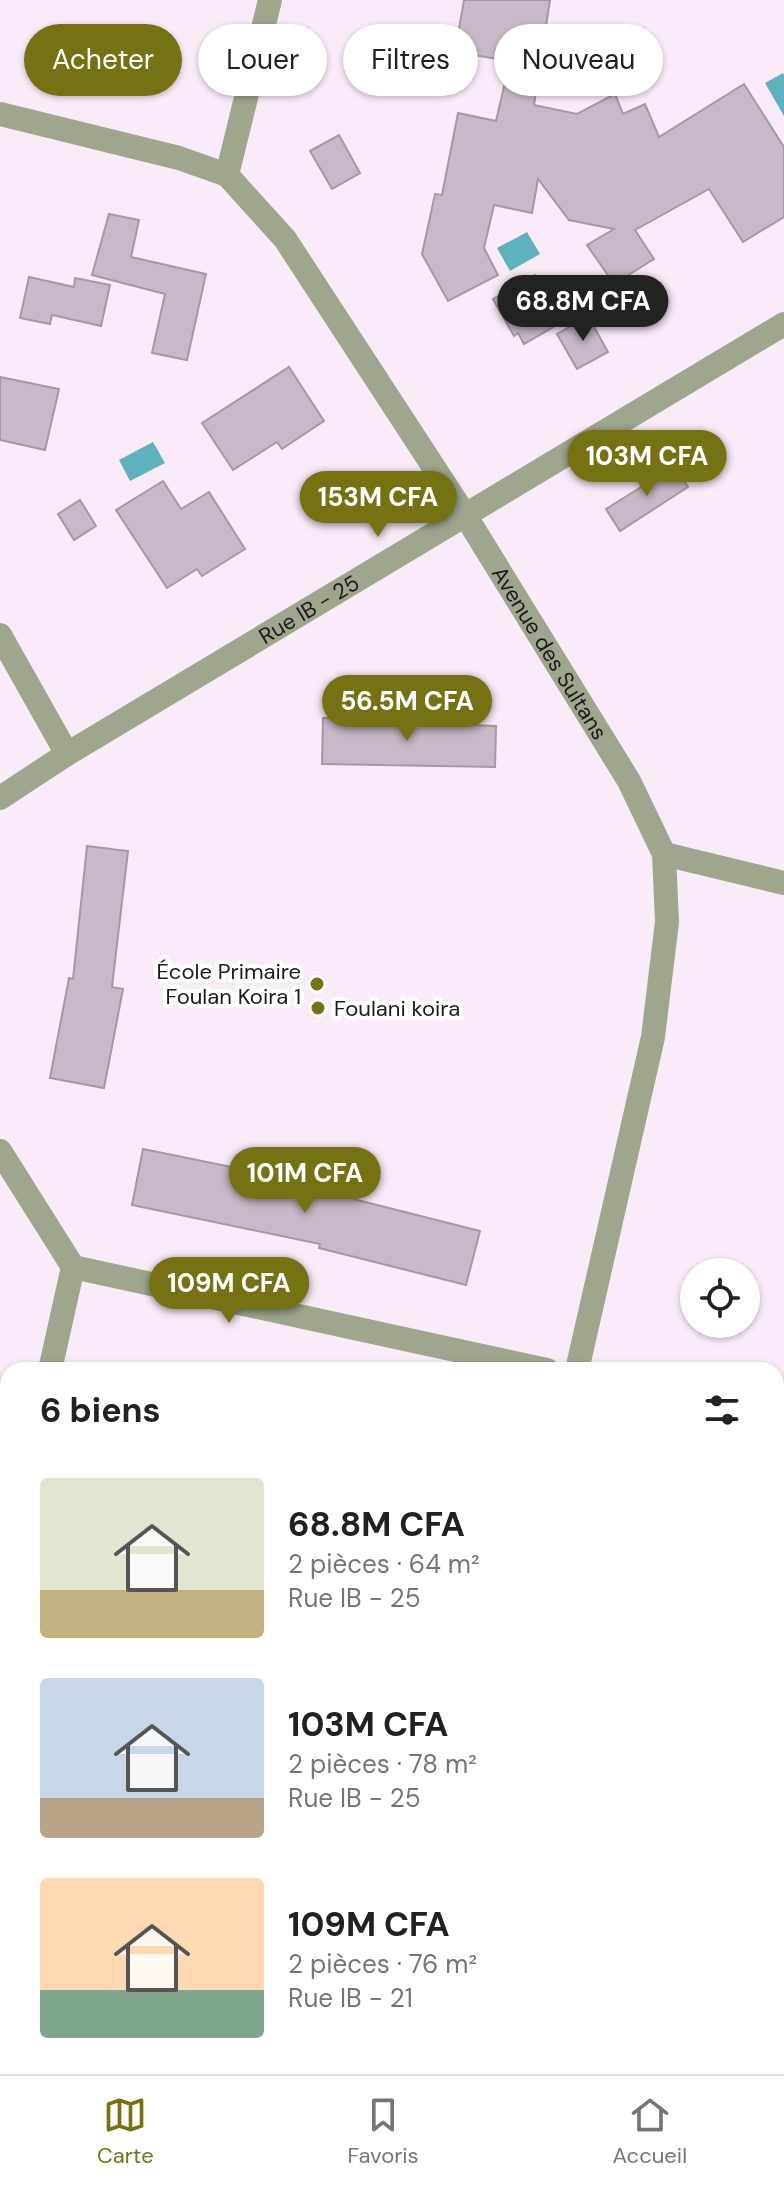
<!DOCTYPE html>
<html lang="fr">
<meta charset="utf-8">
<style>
:root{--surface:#fff;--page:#f2f2f2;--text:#202124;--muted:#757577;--line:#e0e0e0;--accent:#767113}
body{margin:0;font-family:"DM Sans",sans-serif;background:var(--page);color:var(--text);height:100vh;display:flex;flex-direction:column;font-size:30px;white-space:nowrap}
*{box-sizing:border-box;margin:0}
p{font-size:26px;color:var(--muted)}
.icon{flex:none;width:44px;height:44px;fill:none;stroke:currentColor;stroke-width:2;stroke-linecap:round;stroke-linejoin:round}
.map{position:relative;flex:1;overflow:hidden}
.details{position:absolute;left:0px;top:1362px;width:784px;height:712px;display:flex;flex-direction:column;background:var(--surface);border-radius:24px 24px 0 0;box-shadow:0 2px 6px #0004}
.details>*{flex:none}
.guide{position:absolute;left:24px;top:24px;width:736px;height:72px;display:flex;gap:16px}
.fabs{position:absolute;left:680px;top:1258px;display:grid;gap:16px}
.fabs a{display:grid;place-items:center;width:80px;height:80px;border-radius:50%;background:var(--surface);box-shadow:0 2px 6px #0004;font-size:40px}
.price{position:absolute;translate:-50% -68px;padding:0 18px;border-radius:28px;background:var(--accent);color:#fff;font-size:26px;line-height:52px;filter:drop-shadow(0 2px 4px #0008)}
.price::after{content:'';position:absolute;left:50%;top:48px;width:24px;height:18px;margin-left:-12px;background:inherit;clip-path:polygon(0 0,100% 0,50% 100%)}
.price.selected{background:#222;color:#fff}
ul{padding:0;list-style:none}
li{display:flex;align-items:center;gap:24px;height:200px;padding:0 40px}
li span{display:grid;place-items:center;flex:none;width:224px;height:160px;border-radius:8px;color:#555}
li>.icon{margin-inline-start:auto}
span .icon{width:96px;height:96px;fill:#fffc;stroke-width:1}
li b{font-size:34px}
h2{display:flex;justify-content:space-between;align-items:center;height:96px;padding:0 40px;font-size:34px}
.tag{padding:0 28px;border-radius:36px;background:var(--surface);box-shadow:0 2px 6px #0004;font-size:28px;line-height:72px}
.tag.selected{background:var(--accent);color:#fff}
.tab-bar{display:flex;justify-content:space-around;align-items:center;height:112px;border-top:2px solid var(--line);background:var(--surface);font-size:22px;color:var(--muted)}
.tab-bar a{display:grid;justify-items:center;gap:4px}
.tab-bar .selected{color:var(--accent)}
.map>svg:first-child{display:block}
.water{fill:#5fb1bd}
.building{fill:#c7b9c6;stroke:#a598a5;stroke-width:2}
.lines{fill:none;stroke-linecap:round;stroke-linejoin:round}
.minor{stroke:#9ea78e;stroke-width:24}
.poi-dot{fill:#767113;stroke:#fff;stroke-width:3}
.labels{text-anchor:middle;stroke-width:8;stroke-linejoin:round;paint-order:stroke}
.street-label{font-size:22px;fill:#1d181c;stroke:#fff}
.poi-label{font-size:22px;fill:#1d181c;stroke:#fff;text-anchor:end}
</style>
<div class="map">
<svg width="784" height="2074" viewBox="0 0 784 2074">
<rect width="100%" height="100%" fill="#faebf9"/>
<!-- water -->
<path class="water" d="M 783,73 L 784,75 L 784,116 L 765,83 Z
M 527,232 L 540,254 L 510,271 L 497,248 Z
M 153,442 L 165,463 L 130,481 L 119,460 Z"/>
<!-- building -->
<path class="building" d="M 464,0 L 550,0 L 534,105 L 577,114 L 615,94 L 623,114 L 645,104 L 659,137 L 744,84 L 784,147 L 784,217 L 743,242 L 709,189 L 635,230 L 654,259 L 614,284 L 587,245 L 614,229 L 569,220 L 538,179 L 532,213 L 494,205 L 484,248 L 498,275 L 448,301 L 422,254 L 435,194 L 442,195 L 458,113 L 496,121 L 510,61 L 455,52 Z
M 339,135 L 360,173 L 332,189 L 310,151 Z
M 109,214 L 139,220 L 131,257 L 206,274 L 187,360 L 152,353 L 165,294 L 92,275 Z
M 535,275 L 562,322 L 524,344 L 518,333 L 514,336 L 493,299 Z
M 29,277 L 74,287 L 75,278 L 110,285 L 101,326 L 52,315 L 50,324 L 20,318 Z
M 588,316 L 608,352 L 577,369 L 557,334 Z
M 289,367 L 324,421 L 282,449 L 277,442 L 233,470 L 202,423 Z
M 0,377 L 59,389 L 45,450 L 0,440 Z
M 675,466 L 688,487 L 620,531 L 606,509 Z
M 163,481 L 181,509 L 209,492 L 245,549 L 202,576 L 197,569 L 167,588 L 116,510 Z
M 80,500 L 96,526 L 74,540 L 58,514 Z
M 323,718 L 424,718 L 424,723 L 496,726 L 495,767 L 322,764 Z
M 87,846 L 128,851 L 112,987 L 123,989 L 104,1088 L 50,1078 L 69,978 L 73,979 Z
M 143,1149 L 295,1180 L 294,1184 L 480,1231 L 466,1285 L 319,1248 L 320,1244 L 132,1205 Z"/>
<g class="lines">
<!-- minor -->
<g class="minor">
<path id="s1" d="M 270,0 L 227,175 L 285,239 L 465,515 L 629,781 L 664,854 L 667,922 L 653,1037 L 577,1370"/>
<path d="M 0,114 L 179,158 L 227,175"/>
<path d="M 0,635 L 67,754"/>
<path id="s2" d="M 0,798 L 67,754 L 784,324"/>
<path d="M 664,854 L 784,883"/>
<path d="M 0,1151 L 73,1267 L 547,1370"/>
<path d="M 50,1370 L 73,1267"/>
<path d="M 776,1421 L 784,1423"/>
<path d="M 0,1597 L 8,1561"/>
<path d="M 445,2066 L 453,2074"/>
<path d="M 411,2074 L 413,2066"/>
</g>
</g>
<!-- markers -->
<g class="poi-dot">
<circle cx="317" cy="984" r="8"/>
<circle cx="318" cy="1008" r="8"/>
</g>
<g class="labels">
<!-- street labels -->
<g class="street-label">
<text dy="8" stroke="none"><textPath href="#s2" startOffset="362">Rue IB - 25</textPath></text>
<text dy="8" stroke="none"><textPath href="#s1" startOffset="758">Avenue des Sultans</textPath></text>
</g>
<!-- poi labels -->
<g class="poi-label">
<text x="301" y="979">École Primaire<tspan x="301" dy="25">Foulan Koira 1</tspan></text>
<text x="334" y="1016" text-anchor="start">Foulani koira</text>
</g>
</g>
</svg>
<div class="fabs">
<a><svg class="icon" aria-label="locate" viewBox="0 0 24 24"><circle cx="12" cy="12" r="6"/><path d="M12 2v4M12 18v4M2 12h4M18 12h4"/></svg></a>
</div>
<b class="price selected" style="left:583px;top:343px">68.8M CFA</b>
<b class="price" style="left:647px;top:498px">103M CFA</b>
<b class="price" style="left:378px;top:539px">153M CFA</b>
<b class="price" style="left:407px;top:743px">56.5M CFA</b>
<b class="price" style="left:305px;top:1215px">101M CFA</b>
<b class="price" style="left:229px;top:1325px">109M CFA</b>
<div class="guide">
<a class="tag selected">Acheter</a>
<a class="tag">Louer</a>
<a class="tag">Filtres</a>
<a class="tag">Nouveau</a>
</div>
<section class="details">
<h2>6 biens<svg class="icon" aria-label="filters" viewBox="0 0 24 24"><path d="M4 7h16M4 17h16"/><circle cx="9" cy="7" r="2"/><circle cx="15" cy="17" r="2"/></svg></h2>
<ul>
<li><span style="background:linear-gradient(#dfe7d0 70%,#c2b280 0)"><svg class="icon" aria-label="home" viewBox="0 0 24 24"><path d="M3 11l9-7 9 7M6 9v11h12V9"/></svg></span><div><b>68.8M CFA</b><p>2 pièces · 64 m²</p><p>Rue IB - 25</p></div></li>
<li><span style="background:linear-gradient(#c9d6e8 75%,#b9a48a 0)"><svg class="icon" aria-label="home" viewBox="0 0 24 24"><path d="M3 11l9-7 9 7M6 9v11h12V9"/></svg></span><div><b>103M CFA</b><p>2 pièces · 78 m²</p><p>Rue IB - 25</p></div></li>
<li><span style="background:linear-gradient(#ffd9b3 70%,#7fa58c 0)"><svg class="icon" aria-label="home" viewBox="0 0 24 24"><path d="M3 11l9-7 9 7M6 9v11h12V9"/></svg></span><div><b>109M CFA</b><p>2 pièces · 76 m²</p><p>Rue IB - 21</p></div></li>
</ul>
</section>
</div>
<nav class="tab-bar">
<a class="selected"><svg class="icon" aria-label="map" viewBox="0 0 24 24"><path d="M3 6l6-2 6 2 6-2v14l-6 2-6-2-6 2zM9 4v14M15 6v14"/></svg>Carte</a>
<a><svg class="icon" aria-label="saved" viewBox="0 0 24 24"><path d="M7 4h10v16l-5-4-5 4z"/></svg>Favoris</a>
<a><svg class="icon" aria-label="home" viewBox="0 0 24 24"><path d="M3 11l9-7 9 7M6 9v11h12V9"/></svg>Accueil</a>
</nav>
